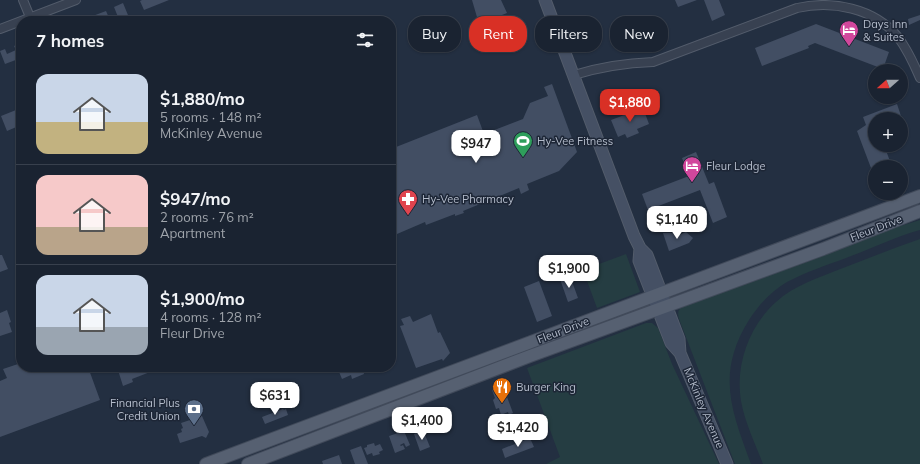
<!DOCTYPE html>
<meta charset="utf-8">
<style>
:root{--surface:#1a2331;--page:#232b39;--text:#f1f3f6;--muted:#9fa4ab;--line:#38404d;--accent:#d93025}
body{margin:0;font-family:Mulish,sans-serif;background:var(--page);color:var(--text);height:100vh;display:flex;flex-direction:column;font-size:15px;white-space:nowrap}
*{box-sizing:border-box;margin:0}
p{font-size:13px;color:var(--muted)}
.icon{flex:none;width:22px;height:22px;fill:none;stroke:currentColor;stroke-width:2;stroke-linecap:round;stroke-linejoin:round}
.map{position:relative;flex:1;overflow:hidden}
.drawer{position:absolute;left:16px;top:16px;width:380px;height:356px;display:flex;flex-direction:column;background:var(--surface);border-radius:16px;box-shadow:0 1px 3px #0004,0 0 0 1px var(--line)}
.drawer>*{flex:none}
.guide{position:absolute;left:408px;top:16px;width:380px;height:36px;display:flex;gap:8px}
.needle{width:26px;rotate:249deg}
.buttons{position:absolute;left:868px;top:64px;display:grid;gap:8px}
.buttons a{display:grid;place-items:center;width:40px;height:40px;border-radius:50%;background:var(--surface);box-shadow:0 1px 3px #0004,0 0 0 1px var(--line);font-size:20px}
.price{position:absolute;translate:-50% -34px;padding:0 9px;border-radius:8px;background:#fff;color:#222;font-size:13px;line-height:26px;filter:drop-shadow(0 1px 2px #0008)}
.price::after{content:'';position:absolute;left:50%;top:24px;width:12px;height:9px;margin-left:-6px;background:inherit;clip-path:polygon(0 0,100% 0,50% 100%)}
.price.on{background:var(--accent);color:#fff}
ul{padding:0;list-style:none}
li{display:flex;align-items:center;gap:12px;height:100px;padding:0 20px}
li+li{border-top:1px solid var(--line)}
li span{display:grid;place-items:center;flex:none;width:112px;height:80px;border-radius:12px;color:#555}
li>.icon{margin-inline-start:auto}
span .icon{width:48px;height:48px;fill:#fffc;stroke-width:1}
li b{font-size:17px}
h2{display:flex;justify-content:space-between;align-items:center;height:48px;padding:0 20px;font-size:17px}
.pill{padding:0 14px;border-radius:16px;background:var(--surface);box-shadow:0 1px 3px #0004,0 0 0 1px var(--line);font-size:14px;line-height:36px}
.pill.on{background:var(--accent);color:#fff}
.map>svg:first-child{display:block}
.green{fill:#253d42}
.building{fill:#424e63}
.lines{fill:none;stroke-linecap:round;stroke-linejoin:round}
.street-casing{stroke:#535c6b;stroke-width:10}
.secondary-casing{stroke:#535c6b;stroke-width:13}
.primary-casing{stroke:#414a5a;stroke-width:14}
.street{stroke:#384151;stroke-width:8}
.secondary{stroke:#455064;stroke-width:11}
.primary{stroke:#566071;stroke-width:12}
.labels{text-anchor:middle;stroke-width:3;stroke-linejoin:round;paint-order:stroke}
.poi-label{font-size:11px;fill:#b4bccb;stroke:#1d2636;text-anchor:start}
.street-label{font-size:11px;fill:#b4bccb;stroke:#1d2636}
</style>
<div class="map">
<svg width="920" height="464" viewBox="0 0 920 464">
<rect width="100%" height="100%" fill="#232f41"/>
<!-- green -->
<path class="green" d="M 920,220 L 920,230 C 895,237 870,249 846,258 C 827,265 806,272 787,282 C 771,291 759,305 749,320 C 716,373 731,410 751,464 L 735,464 L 679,319 C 677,313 678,309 684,305 L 869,236 Z
M 920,239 L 920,464 L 763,464 C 755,443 745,423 741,401 C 735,365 749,326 776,302 C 794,285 821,277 843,268 C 869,258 894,248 920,239 Z
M 626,254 L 640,292 L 597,308 L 583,270 Z
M 646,323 L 652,323 L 658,328 L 672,364 L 719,464 L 546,464 L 560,457 L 527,368 Z"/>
<!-- building -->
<path class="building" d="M 142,0 L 169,0 L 144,10 L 140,1 Z
M 472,0 L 501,0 L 507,13 L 479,24 Z
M 675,0 L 697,0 L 678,7 Z
M 704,0 L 719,0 L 725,15 L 712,21 Z
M 123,3 L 130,20 L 113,21 L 112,19 L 118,17 L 114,7 Z
M 106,11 L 110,20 L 92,21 L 90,17 Z
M 920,15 L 920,20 L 909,25 L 908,19 Z
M 242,16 L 244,21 L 228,21 Z
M 816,24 L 889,52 L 883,69 L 815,43 L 808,46 L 809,48 L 762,66 L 755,48 Z
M 20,43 L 21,58 L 5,64 L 0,51 L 5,49 L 7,54 L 16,50 L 14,46 Z
M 552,84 L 577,152 L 559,171 L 527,184 L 529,190 L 521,194 L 519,188 L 463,211 L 464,213 L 455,216 L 455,214 L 426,225 L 425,222 L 397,234 L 391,220 L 391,149 L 477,115 L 484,134 L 523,119 L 530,103 L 548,96 L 544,87 Z
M 897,104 L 902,119 L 875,119 L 875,145 L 884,145 L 891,164 L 886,167 L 875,167 L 875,171 L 873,167 L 871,168 L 857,131 L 866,125 L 863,117 Z
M 21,108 L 21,125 L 7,131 L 1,116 Z
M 643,108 L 649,124 L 637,129 L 639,133 L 627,138 L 625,134 L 618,137 L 611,120 Z
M 696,152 L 709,184 L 714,182 L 727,217 L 713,223 L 700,190 L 648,210 L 642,194 L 689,176 L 682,158 Z
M 686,232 L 693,238 L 689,243 L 669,251 L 663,233 L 679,233 L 679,235 Z
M 0,255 L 2,255 L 8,269 L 0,272 Z
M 570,276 L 578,298 L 568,302 L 560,279 Z
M 539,281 L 552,316 L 537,322 L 524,287 Z
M 7,310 L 11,322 L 9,323 L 12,332 L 0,336 L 0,313 Z
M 431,314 L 438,333 L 440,332 L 450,353 L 443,361 L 442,359 L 416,368 L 400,326 L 404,325 L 401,319 L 410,316 L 413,322 Z
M 21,363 L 21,367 L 88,367 L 100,400 L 0,437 L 0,381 L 7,378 L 3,369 Z
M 117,367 L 163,367 L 132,379 L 133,382 L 123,386 Z
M 337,367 L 370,367 L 363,370 L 364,374 L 352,379 L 351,375 L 342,379 Z
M 503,386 L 513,413 L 509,415 L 508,412 L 501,415 L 499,408 L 496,409 L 493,400 L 495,398 L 492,390 Z
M 283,409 L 284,410 L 286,409 L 288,415 L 265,424 L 262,417 Z
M 446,412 L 451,427 L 438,432 L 433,417 Z
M 202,416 L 209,432 L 206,438 L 202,436 L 180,443 L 177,434 L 182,432 L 181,429 L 183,428 L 181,423 Z
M 423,430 L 430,447 L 420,451 L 414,434 Z
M 404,431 L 410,445 L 406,447 L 404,443 L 400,445 L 401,446 L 403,445 L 405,449 L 395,453 L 389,436 Z
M 530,438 L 534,447 L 505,458 L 502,449 Z
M 374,443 L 375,446 L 380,444 L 383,450 L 379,452 L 380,454 L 373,456 L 372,453 L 367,455 L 364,448 L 367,447 L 367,445 Z
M 361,446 L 368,464 L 355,464 L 350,450 Z
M 339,455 L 342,464 L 323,464 L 322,461 Z"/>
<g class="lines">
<defs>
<path id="street" d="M 23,0 L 30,17
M 0,29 L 76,0
M 574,75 C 600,67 625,63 653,62 L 797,8 C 832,0 874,8 898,37 C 907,49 914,64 920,78"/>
<path id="secondary" d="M 545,0 L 634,236 L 640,248 L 647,255 L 679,339 L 680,353
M 640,248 L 639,261 L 671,343 L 680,353 L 727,464"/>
<path id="primary" d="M 206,464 L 920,196
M 248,464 L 530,356 L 823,249 L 920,211"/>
</defs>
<!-- street casing -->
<use href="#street" class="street-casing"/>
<!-- secondary casing -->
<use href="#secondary" class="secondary-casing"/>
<!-- primary casing -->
<use href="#primary" class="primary-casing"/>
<!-- street -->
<use href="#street" class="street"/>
<!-- secondary -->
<use href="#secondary" class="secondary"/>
<!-- primary -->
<use href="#primary" class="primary"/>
</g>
<!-- icons -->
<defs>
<symbol id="hotel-pin" viewBox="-11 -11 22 30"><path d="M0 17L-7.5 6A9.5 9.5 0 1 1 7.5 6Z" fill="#d1479c" stroke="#1d2636"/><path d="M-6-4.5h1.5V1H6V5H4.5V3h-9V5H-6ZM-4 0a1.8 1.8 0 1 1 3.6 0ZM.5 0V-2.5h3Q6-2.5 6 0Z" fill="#fff"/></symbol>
<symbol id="stadium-pin" viewBox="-11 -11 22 30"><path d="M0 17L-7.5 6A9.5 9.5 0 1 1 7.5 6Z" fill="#2e9e5b" stroke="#1d2636"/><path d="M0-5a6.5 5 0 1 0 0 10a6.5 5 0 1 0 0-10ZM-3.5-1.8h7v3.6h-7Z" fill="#fff"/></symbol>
<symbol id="pharmacy-pin" viewBox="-11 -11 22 30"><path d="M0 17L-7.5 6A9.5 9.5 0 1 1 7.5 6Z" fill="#e0444e" stroke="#1d2636"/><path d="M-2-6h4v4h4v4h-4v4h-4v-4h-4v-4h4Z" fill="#fff"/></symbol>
<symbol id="restaurant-pin" viewBox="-11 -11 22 30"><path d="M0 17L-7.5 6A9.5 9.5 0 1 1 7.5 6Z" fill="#e8710a" stroke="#1d2636"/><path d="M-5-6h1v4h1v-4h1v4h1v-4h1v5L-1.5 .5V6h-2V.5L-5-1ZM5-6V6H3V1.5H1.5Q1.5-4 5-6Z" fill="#fff"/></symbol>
<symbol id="bank-pin" viewBox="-11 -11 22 30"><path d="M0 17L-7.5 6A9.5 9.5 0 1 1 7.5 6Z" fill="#5c6f8a" stroke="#1d2636"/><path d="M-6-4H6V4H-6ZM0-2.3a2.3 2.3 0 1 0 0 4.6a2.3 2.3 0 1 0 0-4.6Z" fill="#fff"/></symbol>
</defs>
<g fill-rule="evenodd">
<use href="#hotel-pin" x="838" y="19" width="22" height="30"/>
<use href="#stadium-pin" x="512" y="130" width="22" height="30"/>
<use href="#hotel-pin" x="681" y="155" width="22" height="30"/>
<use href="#pharmacy-pin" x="397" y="188" width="22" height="30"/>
<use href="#restaurant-pin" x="491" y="376" width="22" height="30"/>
<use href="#bank-pin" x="183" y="398" width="22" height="30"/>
</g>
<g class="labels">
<!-- poi labels -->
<g class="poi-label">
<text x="863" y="28">Days Inn<tspan x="863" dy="13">&amp; Suites</tspan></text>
<text x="537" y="145">Hy-Vee Fitness</text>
<text x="706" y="170">Fleur Lodge</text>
<text x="422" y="203">Hy-Vee Pharmacy</text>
<text x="516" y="391">Burger King</text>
<text x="180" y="407" text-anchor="end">Financial Plus<tspan x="180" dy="13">Credit Union</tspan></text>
</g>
<!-- street labels -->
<g class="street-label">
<text transform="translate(876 228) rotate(-21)" y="4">Fleur Drive</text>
<text transform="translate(563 330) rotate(-21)" y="4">Fleur Drive</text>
<text transform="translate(704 408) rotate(67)" y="4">McKinley Avenue</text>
</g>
</g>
</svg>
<div class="buttons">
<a><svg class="needle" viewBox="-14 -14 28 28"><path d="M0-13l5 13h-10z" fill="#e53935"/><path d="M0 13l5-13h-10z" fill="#9fa4ab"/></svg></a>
<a>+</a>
<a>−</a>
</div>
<b class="price on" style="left:630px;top:123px">$1,880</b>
<b class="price" style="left:476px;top:164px">$947</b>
<b class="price" style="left:677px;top:240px">$1,140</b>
<b class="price" style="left:569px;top:289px">$1,900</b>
<b class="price" style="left:275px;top:416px">$631</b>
<b class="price" style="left:422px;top:441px">$1,400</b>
<b class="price" style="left:518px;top:448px">$1,420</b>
<div class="guide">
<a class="pill">Buy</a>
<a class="pill on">Rent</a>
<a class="pill">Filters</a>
<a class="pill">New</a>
</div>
<section class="drawer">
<h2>7 homes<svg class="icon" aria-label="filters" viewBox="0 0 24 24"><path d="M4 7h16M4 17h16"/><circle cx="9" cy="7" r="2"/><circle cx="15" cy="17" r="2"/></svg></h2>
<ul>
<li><span style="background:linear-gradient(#c9d6e8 60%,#c2b280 0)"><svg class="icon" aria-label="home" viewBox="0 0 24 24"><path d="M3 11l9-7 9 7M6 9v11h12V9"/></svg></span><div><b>$1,880/mo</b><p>5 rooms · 148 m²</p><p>McKinley Avenue</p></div></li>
<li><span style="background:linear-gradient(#f6c9c9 65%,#b9a48a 0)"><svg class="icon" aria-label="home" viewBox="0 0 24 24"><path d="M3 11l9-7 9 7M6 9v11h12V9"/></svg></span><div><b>$947/mo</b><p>2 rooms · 76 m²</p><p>Apartment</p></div></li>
<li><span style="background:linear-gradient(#c9d6e8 65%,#9aa5b1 0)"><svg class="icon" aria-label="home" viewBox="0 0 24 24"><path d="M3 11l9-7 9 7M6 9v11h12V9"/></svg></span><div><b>$1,900/mo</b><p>4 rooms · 128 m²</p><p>Fleur Drive</p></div></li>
</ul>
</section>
</div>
